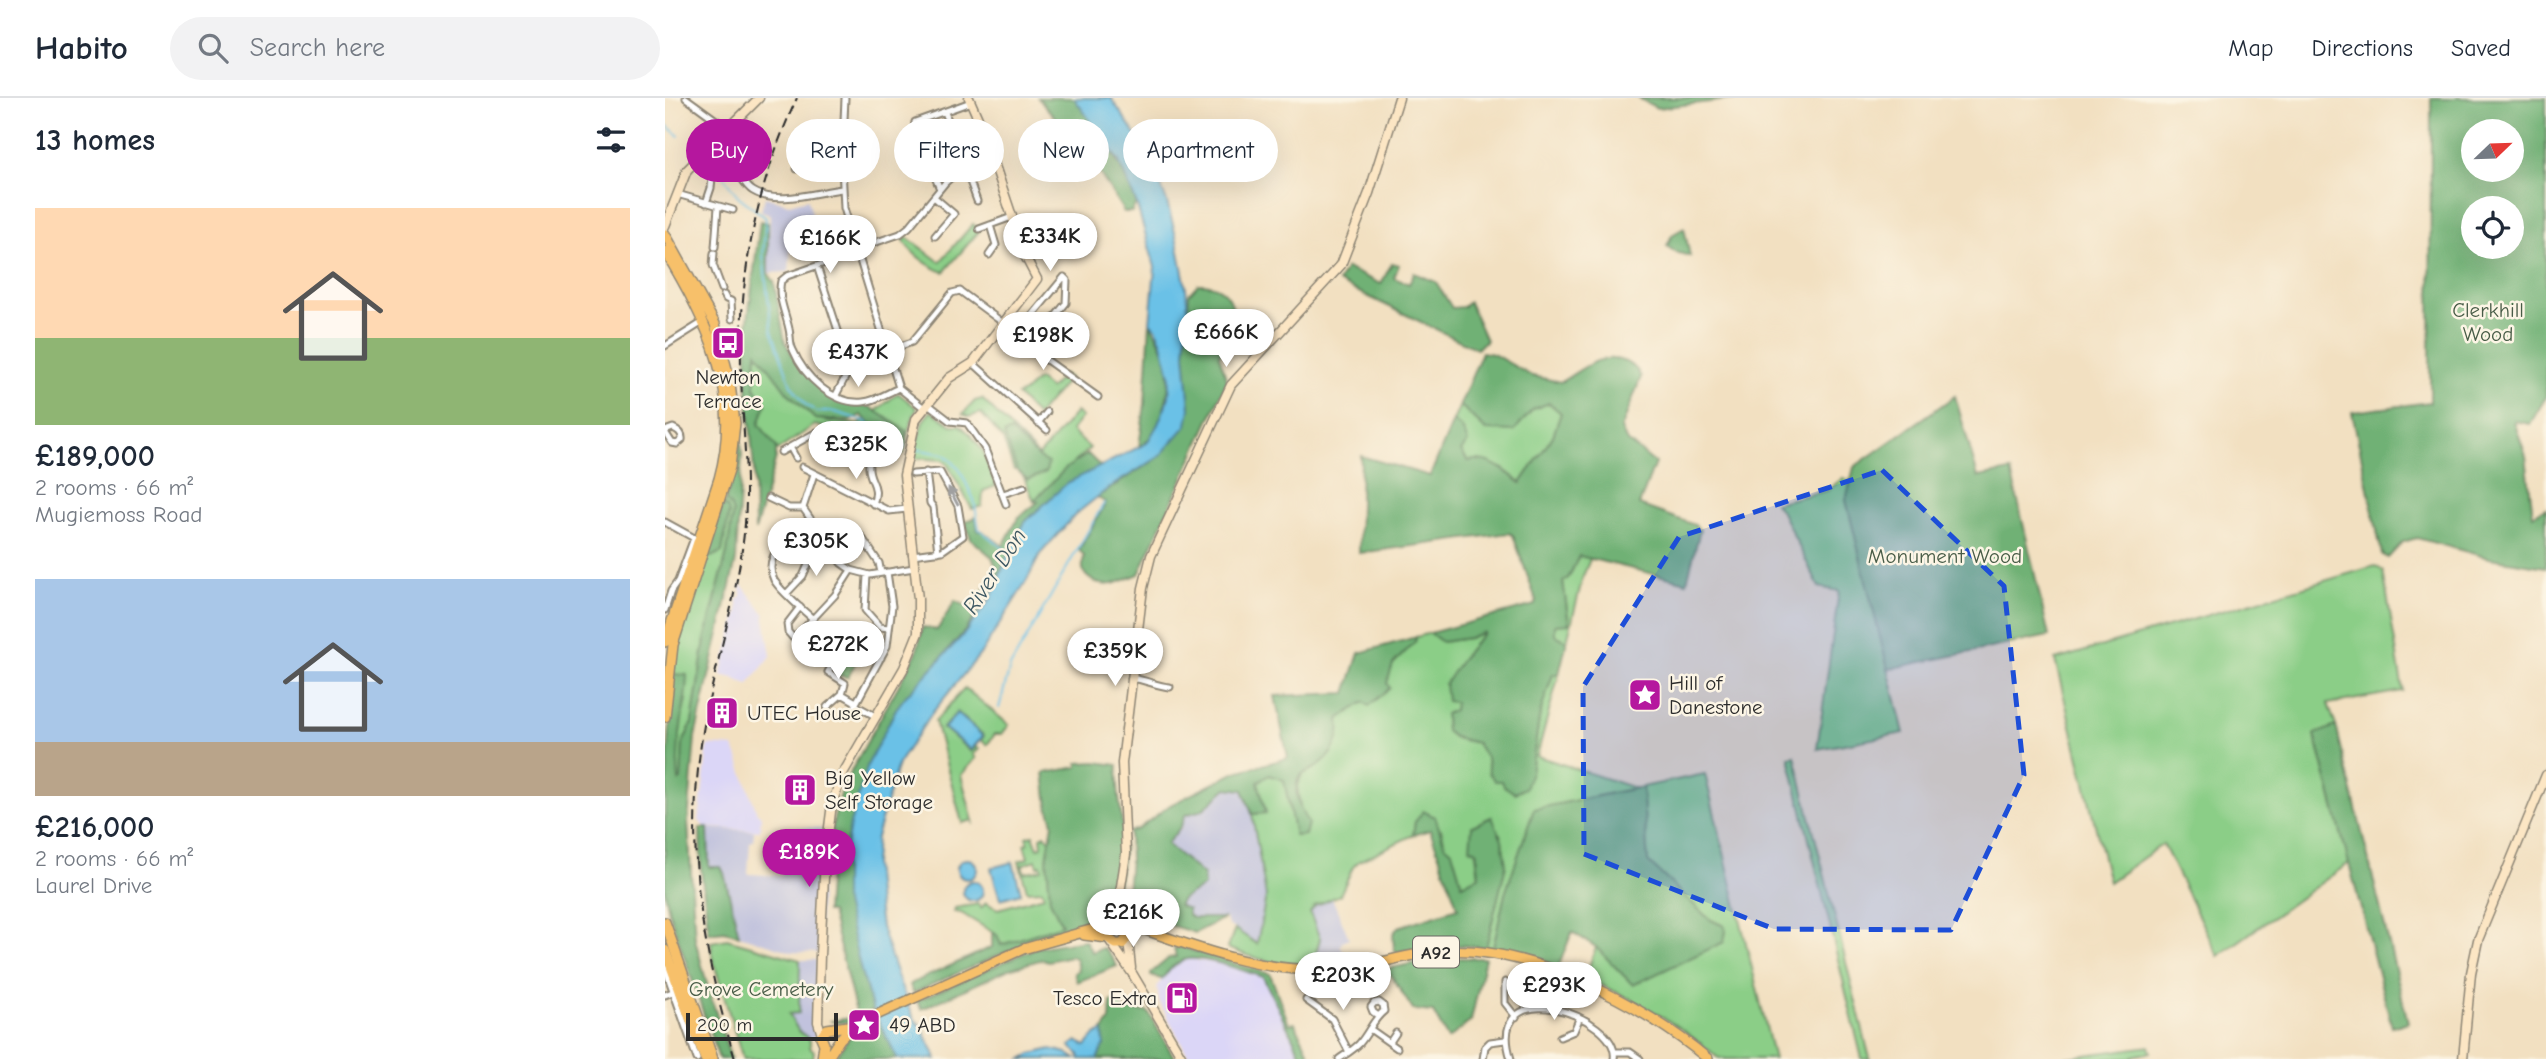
<!DOCTYPE html>
<meta charset="utf-8">
<style>
:root{--surface:#fff;--page:#f2f2f3;--text:#1f2937;--muted:#747a83;--line:#e0e1e3;--accent:#b5179e}
body{margin:0;font-family:"Comic Neue",sans-serif;background:var(--page);color:var(--text);height:100vh;display:flex;flex-direction:column;font-size:26px;white-space:nowrap}
*{box-sizing:border-box;margin:0}
p{font-size:23px;color:var(--muted)}
.icon{flex:none;width:38px;height:38px;fill:none;stroke:currentColor;stroke-width:2;stroke-linecap:round;stroke-linejoin:round}
.map{position:relative;flex:1;overflow:hidden}
.details{display:flex;flex-direction:column;background:var(--surface);width:665px}
.details>*{flex:none}
.top-card{position:absolute;left:21px;top:21px;width:665px;height:63px;display:flex;gap:14px}
.needle{width:46px;rotate:67deg}
.tools{position:absolute;left:1796px;top:21px;display:grid;gap:14px}
.tools a{display:grid;place-items:center;width:63px;height:63px;border-radius:50%;background:var(--surface);box-shadow:0 7px 28px #0002;font-size:35px}
.scale{position:absolute;left:21px;bottom:18px;width:152px;box-sizing:border-box;padding-left:7px;border:4px solid #2b2b2b;border-top:0;font-size:19px;line-height:24px;white-space:nowrap;color:#2b2b2b;-webkit-text-stroke:5px #fcf5e5;paint-order:stroke}
.price{position:absolute;translate:-50% -60px;padding:0 16px;border-radius:24px;background:#fff;color:#222;font-size:23px;line-height:46px;filter:drop-shadow(0 2px 4px #0008)}
.price::after{content:'';position:absolute;left:50%;top:42px;width:21px;height:16px;margin-left:-10px;background:inherit;clip-path:polygon(0 0,100% 0,50% 100%)}
.price.active{background:var(--accent);color:#fff}
ul{padding:0;list-style:none}
li{display:grid;align-content:center;gap:14px;height:371px;padding:0 35px}
li span{display:grid;place-items:center;height:217px;border-radius:0px;color:#555}
li>.icon{margin-inline-start:auto}
span .icon{width:126px;height:126px;fill:#fffc;stroke-width:1}
li b{font-size:30px}
h2{display:flex;justify-content:space-between;align-items:center;height:84px;padding:0 35px;font-size:30px}
.chip{padding:0 24px;border-radius:32px;background:var(--surface);box-shadow:0 7px 28px #0002;font-size:24px;line-height:63px}
.chip.active{background:var(--accent);color:#fff}
header{display:flex;align-items:center;gap:42px;box-sizing:border-box;height:98px;padding:0 35px;background:var(--surface);border-bottom:2px solid var(--line)}
header strong{font-size:33px}
nav{display:flex;gap:38px;margin-inline-start:auto;font-size:24px}
.search{width:490px;height:63px;background:var(--page);display:flex;align-items:center;gap:18px;box-sizing:border-box;padding:0 24px;border-radius:38px;color:var(--muted);font-size:26px}
main{display:flex;flex:1;min-height:0}
.map>svg:first-child{display:block}
.built{fill:#dbd6f7}
.industrial{fill:#c1c2dd}
.green{fill:#8bce87;stroke:#5b7c59;stroke-width:2}
.forest{fill:#70b174;stroke:#4e6e50;stroke-width:2;fill-rule:evenodd}
.water{fill:#6bc1e7;stroke:#4b7689;stroke-width:2}
.lines{fill:none;stroke-linecap:round;stroke-linejoin:round}
.stream{stroke:#6bc1e7;stroke-width:2}
.street-casing{stroke:#8e8676;stroke-width:9}
.secondary-casing{stroke:#8e8676;stroke-width:11}
.primary-casing{stroke:#8e8676;stroke-width:12}
.street{stroke:#fff;stroke-width:5}
.secondary{stroke:#fce6c4;stroke-width:8}
.primary{stroke:#f7c06b;stroke-width:9}
.rail{stroke:#2b2b2b;stroke-width:2;stroke-dasharray:10 5;stroke-linecap:butt}
.oneway{fill:#a0a0a0}
.marked{fill:#1d4ed8;fill-opacity:0.2;stroke:#1d4ed8;stroke-width:5;stroke-dasharray:14 9;stroke-linejoin:round}
.labels{text-anchor:middle;stroke-width:5;stroke-linejoin:round;paint-order:stroke}
.shield{fill:#fcf5e5;stroke:#6a6863;stroke-width:2}
.shield-label{font-size:19px;font-weight:bold;fill:#2b2b2b}
.park-label{font-size:21px;fill:#485c47;stroke:#fcf5e5}
.poi-label{font-size:21px;fill:#2b2b2b;stroke:#fcf5e5;text-anchor:start}
.water-label{font-size:23px;font-style:italic;fill:#3e5863;stroke:#fcf5e5}
</style>
<header>
<strong>Habito</strong>
<div class="search"><svg class="icon" aria-label="search" viewBox="0 0 24 24"><circle cx="10" cy="10" r="6"/><path d="M15 15l6 6"/></svg>Search here</div>
<nav><a>Map</a><a>Directions</a><a>Saved</a></nav>
</header>
<main>
<section class="details">
<h2>13 homes<svg class="icon" aria-label="filters" viewBox="0 0 24 24"><path d="M4 7h16M4 17h16"/><circle cx="9" cy="7" r="2"/><circle cx="15" cy="17" r="2"/></svg></h2>
<ul>
<li><span style="background:linear-gradient(#ffd9b3 60%,#8fb573 0)"><svg class="icon" aria-label="home" viewBox="0 0 24 24"><path d="M3 11l9-7 9 7M6 9v11h12V9"/></svg></span><div><b>£189,000</b><p>2 rooms · 66 m²</p><p>Mugiemoss Road</p></div></li>
<li><span style="background:linear-gradient(#a9c7e8 75%,#b9a48a 0)"><svg class="icon" aria-label="home" viewBox="0 0 24 24"><path d="M3 11l9-7 9 7M6 9v11h12V9"/></svg></span><div><b>£216,000</b><p>2 rooms · 66 m²</p><p>Laurel Drive</p></div></li>
</ul>
</section>
<div class="map">
<svg width="1881" height="961" viewBox="0 0 1881 961">
<rect width="100%" height="100%" fill="#fcf5e5"/>
<filter id="ink" filterUnits="userSpaceOnUse"><feTurbulence type="fractalNoise" baseFrequency=".0143" numOctaves="2"/><feDisplacementMap in="SourceGraphic" scale="14" xChannelSelector="R" yChannelSelector="G"/><feConvolveMatrix kernelMatrix="1 2 1 2 8 2 1 2 1" color-interpolation-filters="sRGB"/></filter>
<filter id="wash" filterUnits="userSpaceOnUse"><feTurbulence type="fractalNoise" baseFrequency=".00686" numOctaves="4" result="noise"/><feDisplacementMap in="SourceGraphic" scale="28" xChannelSelector="R" yChannelSelector="G"/><feGaussianBlur stdDeviation="1.57" result="paint"/><feColorMatrix in="noise" values="0 0 0 0 0 0 0 0 0 0 0 0 0 0 0 0 0 1.4 0 .05"/><feComposite in="paint" operator="in"/></filter>
<g filter="url(#wash)">
<rect width="100%" height="100%" fill="#f2e0c1"/>
<!-- built -->
<path class="built" d="M 76,486 L 99,515 L 106,558 L 83,587 L 68,580 L 56,577 L 73,513 L 73,501 L 76,500 Z
M 43,647 L 69,649 L 92,715 L 96,718 L 95,733 L 39,729 L 34,722 Z
M 524,861 L 561,867 L 598,879 L 638,961 L 525,961 L 494,903 L 492,889 L 499,878 L 512,865 Z"/>
<!-- industrial -->
<path class="industrial" d="M 100,99 L 124,106 L 143,101 L 153,140 L 126,147 L 124,174 L 103,175 L 105,116 L 96,113 Z
M 562,690 L 578,692 L 587,716 L 601,798 L 593,846 L 563,827 L 561,821 L 555,819 L 528,820 L 513,807 L 517,801 L 538,788 L 527,768 L 502,746 L 508,738 L 516,731 L 520,717 L 537,712 Z
M 120,729 L 155,730 L 158,734 L 153,855 L 127,854 L 74,837 L 59,775 L 56,769 L 44,769 L 43,730 L 89,733 L 88,743 L 85,744 L 83,776 L 117,778 Z
M 667,800 L 684,840 L 678,843 L 675,848 L 682,859 L 681,865 L 645,865 L 649,863 L 655,841 L 645,815 L 650,808 Z
M 135,862 L 152,862 L 150,938 L 145,942 L 133,932 L 124,916 L 134,915 Z"/>
<!-- green -->
<path class="green" d="M 308,126 L 315,132 L 279,174 C 266,170 241,153 238,139 L 240,138 L 275,164 Z
M 92,253 L 123,295 L 150,321 L 194,327 L 233,295 L 252,310 L 244,330 L 239,356 L 212,347 L 185,333 L 183,336 L 150,327 L 113,352 L 94,326 L 101,306 L 90,289 Z
M 399,276 L 404,280 L 372,318 L 352,297 L 359,294 L 373,281 L 385,291 Z
M 317,301 L 374,358 L 411,314 L 417,319 L 406,333 L 425,350 L 369,403 L 356,372 L 349,372 L 338,341 L 316,315 L 304,319 L 298,316 L 310,303 Z
M 884,305 L 896,315 L 888,338 L 856,385 L 837,370 L 803,363 L 796,353 L 788,323 L 795,307 L 821,332 L 849,332 L 868,311 Z
M 266,313 L 287,327 L 295,327 L 305,336 L 318,353 L 331,388 L 318,393 L 317,408 L 307,411 L 282,366 L 277,362 L 248,360 L 258,323 Z
M 1178,380 L 1186,383 L 1181,402 L 1239,635 L 1152,651 L 1174,493 L 1154,489 L 1118,416 L 1110,405 L 1163,392 Z
M 60,403 L 65,406 L 68,414 L 62,455 L 40,542 L 27,625 L 18,645 L 16,682 L 13,683 L 12,654 L 16,623 L 21,602 C 18,594 10,585 9,577 C 3,548 36,488 41,458 L 46,459 L 58,448 L 64,415 L 62,409 L 58,407 Z
M 914,457 L 926,459 L 918,478 L 902,543 L 890,537 L 890,527 L 904,525 L 898,483 L 904,479 Z
M 1710,468 L 1718,473 L 1738,593 L 1663,606 L 1671,628 L 1650,637 L 1684,765 L 1553,858 L 1498,746 L 1444,784 L 1390,562 Z
M 820,533 L 798,559 L 789,613 L 780,616 L 781,633 L 789,640 L 812,645 L 822,661 L 824,675 L 866,674 L 875,615 L 888,576 L 894,576 L 872,658 L 970,690 L 869,711 L 840,796 L 828,850 L 821,849 L 841,767 L 826,719 L 807,728 L 814,779 L 797,787 L 787,753 L 780,747 L 776,731 L 750,724 L 748,737 L 694,763 L 688,769 L 675,797 L 650,808 L 645,815 L 655,841 L 649,863 C 627,874 584,858 562,850 L 570,831 L 592,846 L 601,798 L 587,716 L 601,715 L 593,684 L 603,677 L 619,681 L 630,738 L 639,737 L 643,725 L 636,715 L 632,687 L 637,677 L 653,668 L 674,621 L 722,585 L 728,566 L 750,544 L 751,539 L 765,535 L 777,544 L 804,540 Z
M 186,545 L 197,551 L 183,579 L 175,577 L 174,579 L 169,571 L 183,546 Z
M 300,590 L 344,627 L 337,636 L 330,636 L 322,647 L 316,642 L 319,638 L 292,614 L 277,631 L 281,632 L 306,654 L 311,648 L 314,651 L 308,657 L 311,660 L 296,677 L 309,727 L 308,722 L 297,725 L 270,623 Z
M 1130,658 L 1205,961 L 1197,961 L 1124,659 Z
M 1040,676 L 1109,961 L 1054,961 C 1016,926 967,900 920,880 L 931,849 L 968,887 L 1059,828 L 1044,821 L 983,764 L 977,689 Z
M 368,737 L 373,750 L 377,748 L 376,739 L 380,737 L 387,743 L 382,760 L 385,802 L 397,827 L 336,847 L 332,837 L 296,815 L 289,814 L 290,810 L 314,806 L 316,810 L 321,805 L 333,811 L 379,798 L 377,792 L 362,793 L 357,775 L 377,771 L 376,767 L 373,768 L 371,762 L 357,767 L 359,773 L 357,774 L 354,763 L 363,760 L 359,746 L 363,745 L 361,739 Z
M 62,841 L 135,862 L 134,915 L 124,916 L 133,932 L 145,942 L 145,949 L 149,953 L 148,961 L 78,961 L 49,865 L 46,844 Z
M 1484,948 L 1486,954 L 1468,958 L 1468,961 L 1391,961 Z"/>
<!-- forest -->
<path class="forest" d="M 373,0 L 409,0 C 433,33 458,65 471,104 L 467,114 L 459,114 L 424,58 Z
M 973,0 L 1081,0 L 992,10 Z
M 1766,0 L 1881,0 L 1881,299 L 1865,326 L 1849,323 L 1861,358 L 1868,417 L 1881,410 L 1881,469 L 1824,460 L 1752,440 L 1738,444 L 1723,460 L 1717,457 L 1687,314 L 1765,304 ZM 1808,33 L 1846,33 L 1846,72 L 1808,72 ZM 1808,110 L 1846,110 L 1846,149 L 1808,149 Z
M 95,123 L 103,125 L 103,175 L 109,184 L 120,244 L 134,268 L 152,288 L 173,303 L 205,309 L 241,333 L 242,347 L 218,338 L 196,317 L 185,323 L 150,321 L 123,295 L 92,254 L 90,289 L 101,306 L 94,326 L 111,349 L 111,360 L 90,433 L 89,373 L 82,288 L 82,230 Z
M 1019,130 L 1025,158 L 1010,154 L 1002,148 L 1007,137 Z
M 727,165 L 734,167 L 729,180 L 744,186 L 749,175 L 771,184 L 787,210 L 798,209 L 804,204 L 821,242 L 812,251 L 673,184 L 681,170 L 716,186 Z
M 533,186 C 575,184 577,230 554,257 L 562,283 L 474,476 C 458,482 442,493 427,482 C 416,476 417,470 419,458 L 414,452 L 441,405 L 432,399 L 494,359 L 525,311 L 520,256 L 524,196 Z
M 485,225 C 505,258 510,283 496,319 C 491,331 486,343 474,349 L 480,306 Z
M 817,254 L 828,256 L 867,278 L 896,284 C 918,271 935,253 961,264 C 968,268 973,271 976,279 L 956,331 L 961,342 L 990,365 L 974,407 L 1030,427 L 1035,432 L 1022,484 L 914,458 L 904,479 L 898,484 L 904,526 L 890,527 L 890,537 L 902,543 L 894,576 L 888,576 L 875,615 L 866,674 L 860,690 L 850,695 L 839,688 L 837,683 L 830,683 L 824,675 L 822,661 L 812,645 L 789,639 L 781,633 L 780,616 L 789,612 L 790,604 L 782,603 L 780,586 L 798,559 L 819,534 L 804,540 L 777,544 L 765,535 L 870,507 L 871,502 L 848,437 L 844,435 L 694,455 L 696,358 L 765,378 L 788,323 L 797,330 L 803,344 L 796,353 L 803,363 C 823,358 840,373 856,385 L 888,338 L 896,315 L 884,305 L 868,311 L 849,333 L 821,332 L 795,307 Z
M 1290,298 L 1313,379 L 1346,373 L 1384,538 L 1223,571 L 1181,402 L 1189,369 Z
M 346,333 L 375,361 L 383,365 L 381,374 L 363,382 L 352,372 L 339,336 Z
M 75,336 L 77,356 L 71,462 L 30,639 L 23,724 L 30,841 L 43,890 L 66,961 L 54,961 L 4,814 L 0,793 L 0,708 L 8,576 L 22,577 C 21,613 9,647 14,683 L 16,682 L 18,645 L 27,625 L 40,542 L 62,455 L 68,414 L 65,407 L 60,403 L 71,371 Z
M 423,356 L 436,369 L 402,385 L 360,424 L 323,498 L 300,533 L 231,611 L 203,666 L 182,740 L 179,792 L 196,873 L 208,912 C 195,919 182,929 167,923 L 192,919 L 166,814 L 161,814 L 167,728 L 175,698 L 181,682 L 251,556 L 258,529 L 272,532 L 290,503 L 306,510 L 328,477 L 331,469 L 327,459 L 306,441 L 300,424 L 311,419 L 313,433 L 317,433 L 338,448 L 353,420 L 373,404 L 369,403 L 401,370 Z
M 58,407 L 62,409 L 64,415 L 57,454 L 46,459 L 41,458 Z
M 751,539 L 750,544 L 728,566 L 722,585 L 725,590 L 704,608 L 699,604 L 674,621 C 677,640 668,658 651,669 C 647,672 640,674 636,677 C 625,689 636,714 643,725 L 640,737 L 630,738 L 619,682 L 604,677 L 593,684 L 601,715 L 587,716 L 578,692 L 562,690 L 537,712 L 520,717 C 515,735 511,732 502,746 L 538,777 L 539,788 L 517,801 L 513,807 L 523,811 L 523,817 L 528,820 L 559,820 L 530,835 L 476,818 L 468,812 L 462,794 L 465,761 L 464,734 L 473,731 L 505,707 L 571,674 L 623,660 L 610,598 L 681,595 L 694,555 Z
M 1671,628 L 1743,924 L 1727,929 L 1650,636 Z
M 431,664 L 453,667 C 450,697 461,727 458,757 C 456,774 451,805 441,819 C 431,832 406,832 392,836 C 342,851 296,874 248,895 L 245,887 L 247,885 L 327,849 L 327,834 L 332,837 L 336,847 L 397,827 L 385,802 L 382,760 L 388,725 L 383,708 L 379,675 L 413,669 L 413,665 Z
M 977,689 L 983,764 L 1044,821 L 1059,828 L 1061,833 L 1059,844 L 968,887 L 931,849 L 907,834 L 893,870 C 872,858 851,854 828,850 L 840,796 L 869,711 Z
M 758,713 L 770,719 L 780,747 L 787,753 L 797,787 L 814,778 L 812,753 L 805,750 L 807,728 L 827,719 L 837,741 L 841,767 L 821,849 L 788,847 L 732,854 L 729,851 L 728,836 L 733,829 L 793,810 L 765,732 L 748,737 L 750,724 Z
M 35,730 L 43,730 L 44,769 L 56,769 L 59,775 L 74,837 L 59,833 L 44,835 L 36,772 Z
M 420,842 L 427,854 L 438,850 L 444,855 L 452,868 L 412,884 L 409,875 L 413,872 L 411,861 L 406,858 L 383,863 L 378,861 L 344,871 L 257,911 L 252,903 L 370,850 Z
M 516,849 L 605,876 L 624,926 L 630,925 L 647,961 L 638,961 L 598,879 C 579,873 542,859 523,861 C 512,863 504,872 497,881 L 486,878 L 486,875 L 504,860 L 511,859 L 509,851 Z
M 796,860 L 820,860 L 806,923 L 783,941 L 768,914 L 748,912 L 722,871 L 770,861 Z
M 451,901 L 458,911 L 483,914 L 510,961 L 432,961 L 439,947 L 438,933 L 445,922 L 446,904 Z
M 210,923 L 214,925 L 232,961 L 169,961 L 188,933 Z"/>
<!-- water -->
<path class="water" d="M 409,0 L 446,0 L 485,58 L 502,104 L 511,138 L 521,190 L 523,215 L 520,256 L 525,311 L 522,327 L 494,359 L 445,389 L 411,416 L 376,455 L 361,484 L 317,554 L 267,615 L 233,666 L 211,739 L 209,766 L 212,797 L 216,829 L 234,883 L 249,921 L 257,930 L 272,961 L 232,961 L 208,912 L 196,873 L 179,801 L 179,762 L 185,726 L 203,666 L 231,611 L 240,599 L 299,536 L 326,500 L 344,454 L 360,424 L 402,385 L 482,345 L 493,326 L 504,299 L 505,277 L 497,245 L 491,230 L 485,225 L 490,169 L 471,104 L 453,62 Z
M 292,615 L 318,638 L 306,652 L 279,630 Z
M292 771a10 10 0 1 1 20 0a10 10 0 1 1-20 0Z
M 348,764 L 356,795 L 335,801 L 326,770 Z
M298 793a10 10 0 1 1 20 0a10 10 0 1 1-20 0Z
M 438,933 L 439,947 L 432,961 L 415,961 L 414,956 L 405,948 L 412,943 L 421,948 L 430,937 Z
M 386,951 L 402,955 L 411,961 L 357,961 L 366,956 Z"/>
<g class="lines">
<!-- stream -->
<path class="stream" d="M 0,26 L 14,38
M 55,74 L 73,98 L 101,120 L 98,157 L 107,233 L 126,287 L 141,307 L 152,314 L 170,314 L 202,324 C 210,338 226,344 240,350
M 249,351 L 279,356 L 294,370 L 309,402 L 314,431 L 344,455
M 334,610 L 345,569 L 439,405"/>
</g>
</g>
<g filter="url(#ink)">
<g class="lines">
<defs>
<path id="street" d="M 21,0 L 62,30
M 180,0 L 177,68 L 179,110 L 234,290 L 259,310
M 280,14 L 312,103
M 132,71 L 177,68
M 275,91 L 249,30 L 250,24 L 306,4
M 12,96 L 68,112
M 269,99 L 289,116 L 270,138
M 41,105 L 46,90 L 48,69 L 56,64 C 75,67 75,85 88,93 C 113,108 151,94 177,91
M 314,131 L 347,119
M 50,149 L 53,109
M 191,151 L 235,136 L 244,129 L 280,85 L 292,74 L 328,62
M 192,154 L 122,178 L 116,183 C 112,198 121,216 124,231 C 126,238 124,244 128,252 C 139,278 167,307 198,304 C 211,303 222,295 234,290
M 49,155 L 48,167 L 57,191
M 324,157 L 331,147 L 325,127
M 152,168 L 178,248 L 177,254 L 182,276 L 171,297
M 59,197 L 61,201 L 66,203 L 67,221
M 0,248 L 38,224
M 178,248 L 217,237
M 366,249 L 401,205 L 402,182 L 399,179 L 366,219 L 380,232
M 222,253 L 247,244 L 287,195 L 295,193 L 345,230 L 376,258 L 433,299
M 308,265 L 382,332
M 263,306 L 285,323 L 302,325 L 320,351 L 341,406
M 373,325 L 382,314
M 0,333 L 8,330 C 13,332 18,335 17,342 L 12,346 L 7,345 L 0,334
M 125,349 L 131,360
M 116,354 L 152,334 L 208,350 C 208,356 205,360 204,366 C 202,382 216,386 208,406
M 137,369 L 224,413 L 242,411
M 261,374 L 265,405 L 268,409 L 273,454
M 149,376 L 138,410 L 176,465 L 186,472 L 205,477 L 249,470
M 338,396 L 359,389
M 103,400 L 124,410 L 138,410
M 145,421 C 128,433 96,456 109,482 C 116,494 137,511 148,521
M 0,424 L 31,441
M 168,451 L 190,438 L 196,438 L 214,465 L 216,475
M 247,457 L 277,453 L 298,438 L 293,408 L 275,374 L 248,376
M 202,477 L 200,512 L 215,529 L 224,530
M 122,495 L 138,478 L 146,460 L 165,447
M 135,509 L 122,526 L 123,534 L 129,541 L 170,497 L 186,472
M 0,512 L 6,493 L 13,483 L 29,440
M 169,531 L 216,560
M 466,580 C 482,582 491,588 505,589
M 177,596 L 180,585 L 163,574 L 183,539
M 162,609 L 177,596 L 191,604
M 212,619 L 190,607 L 222,548 L 227,508 L 222,474
M 0,870 L 32,961
M 840,884 L 840,905 L 851,919
M 0,897 L 12,892
M 641,902 L 667,921 L 684,954
M 705,931 L 732,950
M 895,939 L 909,933 L 914,921
M 725,944 L 731,935
M 950,954 L 965,954 L 975,961
M 674,961 C 681,956 688,952 694,946 C 704,935 708,921 719,913 L 718,907 L 714,904 L 709,905 L 706,909 L 708,914 L 712,917
M 818,961 L 820,949 L 825,944 L 840,942
M 846,961 C 818,872 956,917 949,961"/>
<path id="secondary" d="M 0,128 L 22,72 L 94,0
M 454,801 L 460,824
M 446,824 L 454,801 L 461,756 L 457,665 L 478,490 L 486,458 L 566,287 L 676,167 L 704,95 L 734,0
M 463,842 L 466,870
M 445,843 L 467,875 L 518,961
M 157,937 L 153,924 L 155,857 L 160,760 L 167,706 L 177,677 L 239,570 L 253,535 L 253,501 L 239,377 L 251,321 L 284,280 L 308,265 L 372,181 L 361,160 L 318,32 L 304,0
M 1798,961 L 1806,875 L 1813,842 L 1881,677"/>
<path id="primary" d="M 0,136 L 50,226 L 64,279 L 70,325 L 65,369 L 8,547 L 0,619
M 0,153 C 43,225 78,295 54,381 L 0,544
M 0,824 L 48,961
M 461,825 C 525,848 593,874 662,872 C 701,871 738,856 777,853 C 861,846 980,907 1043,961
M 419,837 L 443,840 L 451,846 L 457,846 L 465,837 L 463,827 L 454,822 L 446,824 L 441,831 L 443,840
M 0,852 L 40,961
M 157,961 L 159,946 L 156,939 L 162,931 L 189,927 L 358,851 L 443,827
M 162,961 L 175,941 L 188,928"/>
</defs>
<!-- street casing -->
<use href="#street" class="street-casing"/>
<!-- secondary casing -->
<use href="#secondary" class="secondary-casing"/>
<!-- primary casing -->
<use href="#primary" class="primary-casing"/>
<!-- street -->
<use href="#street" class="street"/>
<!-- secondary -->
<use href="#secondary" class="secondary"/>
<!-- primary -->
<use href="#primary" class="primary"/>
<!-- rail -->
<path class="rail" d="M 70,961 C 36,847 19,751 38,633 C 50,563 74,497 80,425 C 84,367 75,309 76,251 C 76,164 95,79 132,0"/>
</g>
<!-- one-way arrows -->
<defs><path id="oneway-solid" d="M-6-.8H1V-3.2L6.5 0L1 3.2V.8H-6Z" transform="scale(1.75)"/></defs>
<use class="oneway" href="#oneway-solid" transform="translate(288 398) rotate(-118)"/>
</g>
<!-- marked area -->
<path class="marked" d="M 1217,372 L 1339,488 L 1359,677 L 1286,832 L 1109,831 L 919,756 L 918,589 L 1014,439 Z"/>
<!-- icons -->
<defs>
<symbol id="bus-square" viewBox="-11 -11 22 22"><rect x="-9" y="-9" width="18" height="18" rx="4" fill="#b5179e" stroke="#fcf5e5"/><path d="M-5-6H5V4H4V6H2V4H-2V6H-4V4H-5ZM-3.5-4V0h7V-4ZM-3.5 1.2v1.5H-2V1.2ZM2 1.2v1.5H3.5V1.2Z" fill="#fff"/></symbol>
<symbol id="sight-square" viewBox="-11 -11 22 22"><rect x="-9" y="-9" width="18" height="18" rx="4" fill="#b5179e" stroke="#fcf5e5"/><path d="M0-6L1.8-2.2L6-1.7L2.9 1.2L3.7 5.4L0 3.3L-3.7 5.4L-2.9 1.2L-6-1.7L-1.8-2.2Z" fill="#fff"/></symbol>
<symbol id="building-square" viewBox="-11 -11 22 22"><rect x="-9" y="-9" width="18" height="18" rx="4" fill="#b5179e" stroke="#fcf5e5"/><path d="M-4-6H4V6H1V3H-1V6H-4ZM-2.5-4.3h1.7v1.8h-1.7ZM.8-4.3h1.7v1.8H.8ZM-2.5-1h1.7V.8h-1.7ZM.8-1h1.7V.8H.8Z" fill="#fff"/></symbol>
<symbol id="fuel-square" viewBox="-11 -11 22 22"><rect x="-9" y="-9" width="18" height="18" rx="4" fill="#b5179e" stroke="#fcf5e5"/><path d="M-5.5-6h7V0h2V4h1.3V-2.5L3-4.5l.8-.8L6-3V5H2.5V1h-1V6h-7ZM-4.2-4.7v3.2H.2V-4.7Z" fill="#fff"/></symbol>
</defs>
<g fill-rule="evenodd">
<use href="#bus-square" x="44" y="226" width="38" height="38"/>
<use href="#sight-square" x="961" y="578" width="38" height="38"/>
<use href="#building-square" x="38" y="596" width="38" height="38"/>
<use href="#building-square" x="116" y="673" width="38" height="38"/>
<use href="#fuel-square" x="498" y="881" width="38" height="38"/>
<use href="#sight-square" x="180" y="908" width="38" height="38"/>
</g>
<g class="labels">
<!-- shield labels -->
<rect class="shield" x="748" y="838.5" width="46" height="31" rx="5"/>
<g class="shield-label">
<text x="771" y="861">A92</text>
</g>
<!-- park labels -->
<g class="park-label">
<text x="1823" y="219">Clerkhill<tspan x="1823" dy="24">Wood</tspan></text>
<text x="1280" y="465">Monument Wood</text>
<text x="96" y="898">Grove Cemetery</text>
</g>
<!-- poi labels -->
<g class="poi-label">
<text x="63" y="286" text-anchor="middle">Newton<tspan x="63" dy="24">Terrace</tspan></text>
<text x="1004" y="592">Hill of<tspan x="1004" dy="24">Danestone</tspan></text>
<text x="82" y="622">UTEC House</text>
<text x="160" y="687">Big Yellow<tspan x="160" dy="24">Self Storage</tspan></text>
<text x="492" y="907" text-anchor="end">Tesco Extra</text>
<text x="224" y="934">49 ABD</text>
</g>
<!-- water labels -->
<g class="water-label">
<text transform="translate(329 473) rotate(-57)" y="8">River Don</text>
</g>
</g>
</svg>
<div class="tools">
<a><svg class="needle" viewBox="-14 -14 28 28"><path d="M0-13l5 13h-10z" fill="#e53935"/><path d="M0 13l5-13h-10z" fill="#747a83"/></svg></a>
<a><svg class="icon" aria-label="locate" viewBox="0 0 24 24"><circle cx="12" cy="12" r="6"/><path d="M12 2v4M12 18v4M2 12h4M18 12h4"/></svg></a>
</div>
<div class="scale">200 m</div>
<b class="price" style="left:385px;top:175px">£334K</b>
<b class="price" style="left:165px;top:177px">£166K</b>
<b class="price" style="left:561px;top:271px">£666K</b>
<b class="price" style="left:378px;top:274px">£198K</b>
<b class="price" style="left:193px;top:291px">£437K</b>
<b class="price" style="left:191px;top:383px">£325K</b>
<b class="price" style="left:151px;top:480px">£305K</b>
<b class="price" style="left:173px;top:583px">£272K</b>
<b class="price" style="left:450px;top:590px">£359K</b>
<b class="price active" style="left:144px;top:791px">£189K</b>
<b class="price" style="left:468px;top:851px">£216K</b>
<b class="price" style="left:678px;top:914px">£203K</b>
<b class="price" style="left:889px;top:924px">£293K</b>
<div class="top-card">
<a class="chip active">Buy</a>
<a class="chip">Rent</a>
<a class="chip">Filters</a>
<a class="chip">New</a>
<a class="chip">Apartment</a>
</div>
</div>
</main>
